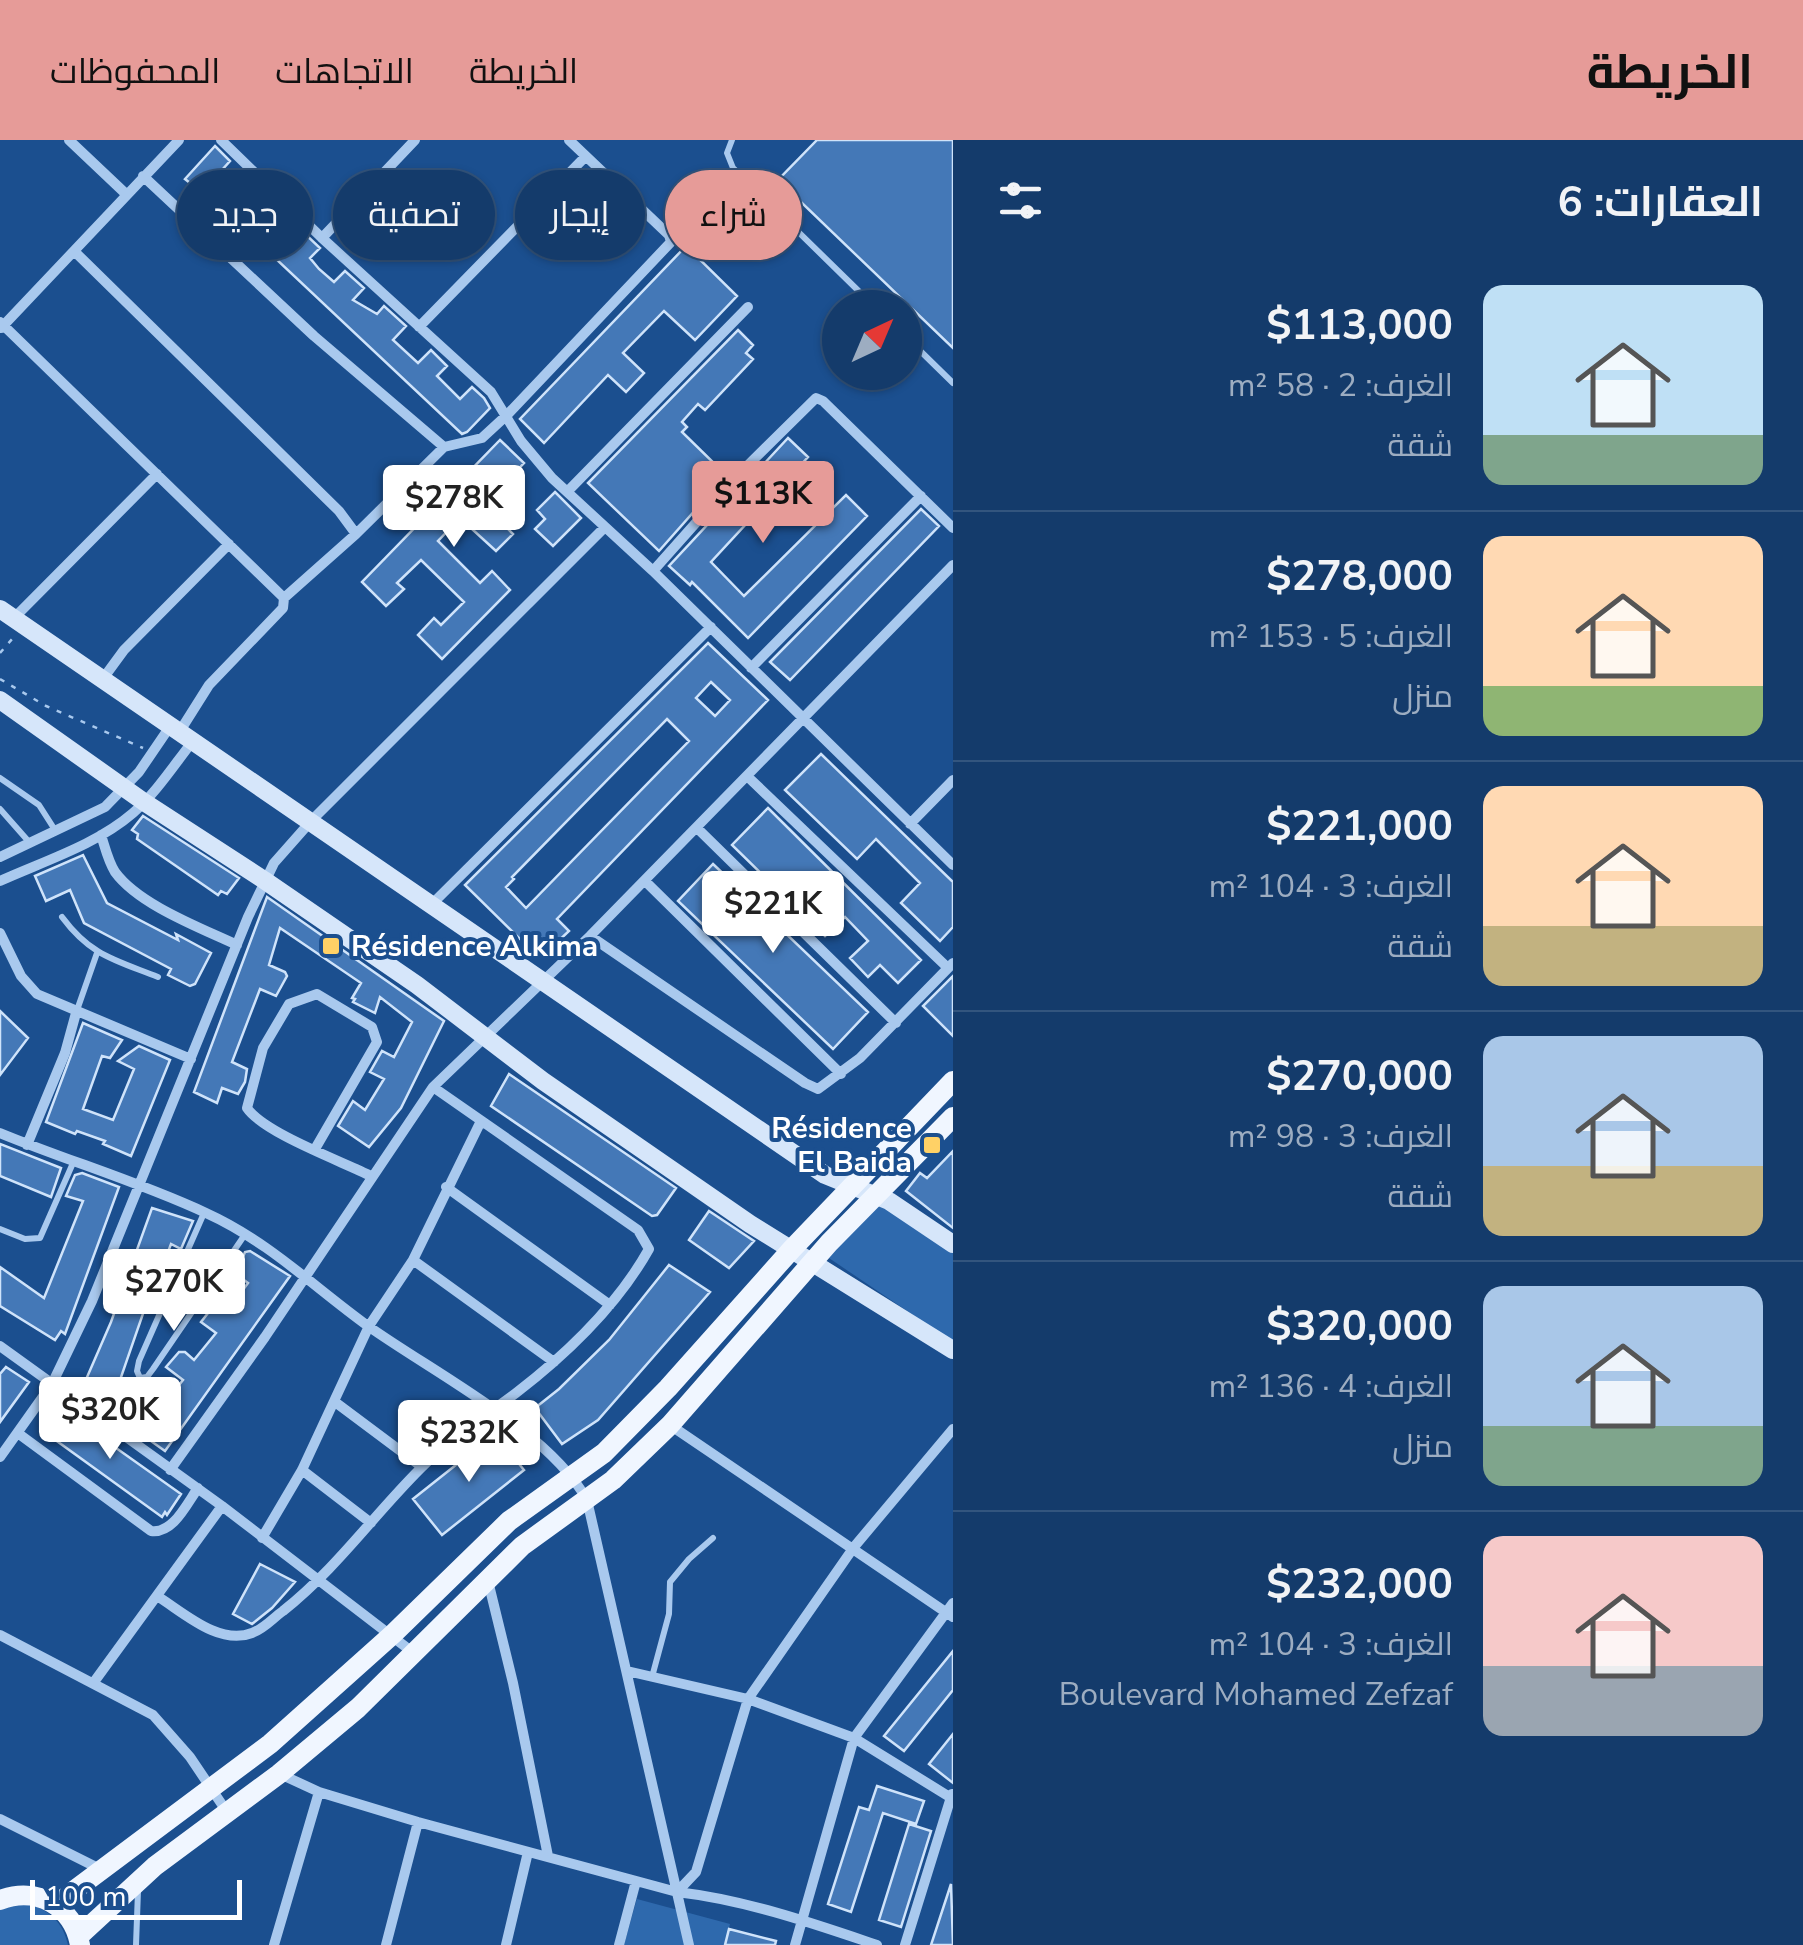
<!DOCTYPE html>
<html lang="ar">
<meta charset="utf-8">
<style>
:root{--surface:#143b6b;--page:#214673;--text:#f1f3f6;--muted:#9dadc1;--line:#33557e;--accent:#e69b98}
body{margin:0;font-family:"Nunito Sans",Cairo,sans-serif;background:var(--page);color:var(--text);direction:rtl;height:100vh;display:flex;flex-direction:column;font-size:38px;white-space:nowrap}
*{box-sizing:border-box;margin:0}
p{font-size:32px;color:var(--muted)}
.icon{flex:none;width:55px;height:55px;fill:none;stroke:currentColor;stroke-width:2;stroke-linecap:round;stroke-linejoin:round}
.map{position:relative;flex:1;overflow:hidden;direction:ltr}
.drawer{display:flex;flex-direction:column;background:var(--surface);width:850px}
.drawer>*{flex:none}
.hud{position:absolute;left:30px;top:30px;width:772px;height:90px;direction:rtl;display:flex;gap:20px}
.needle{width:65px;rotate:44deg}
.controls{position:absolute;left:822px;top:150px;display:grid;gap:20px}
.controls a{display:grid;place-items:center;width:100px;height:100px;border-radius:50%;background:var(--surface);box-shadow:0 2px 8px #0004,0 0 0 2px var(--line);font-size:50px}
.scale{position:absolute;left:30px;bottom:25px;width:212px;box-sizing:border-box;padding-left:10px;border:5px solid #fff;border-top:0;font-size:28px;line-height:35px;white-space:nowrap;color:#fff;-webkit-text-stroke:8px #1b4f8f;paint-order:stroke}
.price{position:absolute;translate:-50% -85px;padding:0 22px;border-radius:10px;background:#fff;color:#222;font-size:32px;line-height:65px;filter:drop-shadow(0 2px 5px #0008)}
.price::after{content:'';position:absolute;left:50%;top:60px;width:30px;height:22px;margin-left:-15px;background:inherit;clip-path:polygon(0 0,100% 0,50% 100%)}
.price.selected{background:var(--accent);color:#111}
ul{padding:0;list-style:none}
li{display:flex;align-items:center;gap:30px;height:250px;padding:0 40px}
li+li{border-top:2px solid var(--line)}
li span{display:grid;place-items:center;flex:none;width:280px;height:200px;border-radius:20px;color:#555}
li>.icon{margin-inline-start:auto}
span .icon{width:120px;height:120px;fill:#fffc;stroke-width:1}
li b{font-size:42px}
h2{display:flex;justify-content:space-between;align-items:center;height:120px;padding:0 40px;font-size:42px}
.tag{padding:0 35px;border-radius:45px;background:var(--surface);box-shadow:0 2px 8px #0004,0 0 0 2px var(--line);font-size:35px;line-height:90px}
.tag.selected{background:var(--accent);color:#111}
header{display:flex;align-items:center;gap:60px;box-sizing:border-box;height:140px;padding:0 50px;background:var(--accent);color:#111}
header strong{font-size:48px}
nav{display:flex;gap:55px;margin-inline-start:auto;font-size:35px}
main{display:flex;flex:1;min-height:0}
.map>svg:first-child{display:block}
.green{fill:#2e69ad}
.building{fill:#4478b7;stroke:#cfe3fa;stroke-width:2.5;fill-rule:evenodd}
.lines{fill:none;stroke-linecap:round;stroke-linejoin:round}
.path{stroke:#a9c9ee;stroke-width:2.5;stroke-dasharray:5 8;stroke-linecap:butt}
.lane{stroke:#a9c9ee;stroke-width:6}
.street{stroke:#a9c9ee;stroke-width:10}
.secondary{stroke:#d6e6fa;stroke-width:18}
.primary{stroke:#f0f6ff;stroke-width:20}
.poi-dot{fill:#ffd166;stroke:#1b4f8f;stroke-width:4}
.labels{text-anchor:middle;stroke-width:8;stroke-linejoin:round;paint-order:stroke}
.poi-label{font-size:30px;font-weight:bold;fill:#fff;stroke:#1b4f8f;text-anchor:start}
</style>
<header>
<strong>الخريطة</strong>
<nav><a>الخريطة</a><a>الاتجاهات</a><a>المحفوظات</a></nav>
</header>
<main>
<section class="drawer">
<h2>العقارات: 6<svg class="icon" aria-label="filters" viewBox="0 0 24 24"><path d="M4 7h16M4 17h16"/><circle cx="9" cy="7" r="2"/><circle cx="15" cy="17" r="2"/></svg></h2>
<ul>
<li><span style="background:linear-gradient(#bfe0f5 75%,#7fa58c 0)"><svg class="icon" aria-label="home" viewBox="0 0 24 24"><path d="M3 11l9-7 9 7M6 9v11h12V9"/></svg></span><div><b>$113,000</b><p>الغرف: 2 · 58 m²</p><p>شقة</p></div></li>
<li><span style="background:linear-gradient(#ffd9b3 75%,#8fb573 0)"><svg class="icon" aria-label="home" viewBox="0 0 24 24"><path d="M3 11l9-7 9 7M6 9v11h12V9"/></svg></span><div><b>$278,000</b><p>الغرف: 5 · 153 m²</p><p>منزل</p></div></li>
<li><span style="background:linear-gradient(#ffd9b3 70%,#c2b280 0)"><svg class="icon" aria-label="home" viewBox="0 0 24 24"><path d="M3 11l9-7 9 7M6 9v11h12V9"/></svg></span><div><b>$221,000</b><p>الغرف: 3 · 104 m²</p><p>شقة</p></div></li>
<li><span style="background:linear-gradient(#a9c7e8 65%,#c2b280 0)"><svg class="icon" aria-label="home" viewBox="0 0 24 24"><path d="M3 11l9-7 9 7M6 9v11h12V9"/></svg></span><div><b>$270,000</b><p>الغرف: 3 · 98 m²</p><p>شقة</p></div></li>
<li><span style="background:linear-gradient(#a9c7e8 70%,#7fa58c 0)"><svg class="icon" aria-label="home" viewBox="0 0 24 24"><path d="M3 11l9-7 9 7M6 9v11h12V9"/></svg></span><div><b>$320,000</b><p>الغرف: 4 · 136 m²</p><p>منزل</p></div></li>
<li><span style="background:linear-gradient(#f6c9c9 65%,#9aa5b1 0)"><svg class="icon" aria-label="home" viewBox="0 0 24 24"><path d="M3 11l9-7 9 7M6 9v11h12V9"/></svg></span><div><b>$232,000</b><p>الغرف: 3 · 104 m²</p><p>Boulevard Mohamed Zefzaf</p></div></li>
</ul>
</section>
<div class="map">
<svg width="953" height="1805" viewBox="0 0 953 1805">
<rect width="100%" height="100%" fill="#1b4f8f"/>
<!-- green -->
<path class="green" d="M 882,1053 L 953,1101 L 953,1202 L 823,1114 Z
M 644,1733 L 637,1759 L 730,1784 L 725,1805 L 624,1805 Z
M 28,1763 C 50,1771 63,1782 68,1805 L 0,1805 L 0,1768 Z"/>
<!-- building -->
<path class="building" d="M 817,0 L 953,0 L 953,208 L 778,40 Z
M 215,6 L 230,21 L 222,30 L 240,49 L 249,58 L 258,48 L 277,66 L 268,76 L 292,100 L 301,90 L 320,108 L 310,118 L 319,129 L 334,142 L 345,131 L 364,148 L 353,160 L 377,174 L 384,166 L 406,186 L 393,200 L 418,223 L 431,210 L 447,226 L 437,236 L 460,259 L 472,247 L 484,258 L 490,268 L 467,292 L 462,294 L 223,69 L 185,39 Z
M 686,106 L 737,156 L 695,200 L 664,171 L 623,213 L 644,233 L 626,252 L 608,235 L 544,303 L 520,279 Z
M 738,190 L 753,205 L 746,213 L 753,219 L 705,270 L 698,264 L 682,282 L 687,287 L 682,292 L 724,333 L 710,347 L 713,350 L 659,411 L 588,343 Z
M 788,298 L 808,317 L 711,422 L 744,456 L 846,355 L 867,376 L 748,498 L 692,442 L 690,445 L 669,426 Z
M 500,300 L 524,323 L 484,365 L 513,394 L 496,411 L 460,378 L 438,401 L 480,443 L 492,431 L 510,450 L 442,519 L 418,495 L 434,478 L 441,485 L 464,462 L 421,420 L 397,443 L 404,449 L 386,466 L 362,442 Z
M 555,352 L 581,378 L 553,406 L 535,389 L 545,379 L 537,370 Z
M 921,369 L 939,386 L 790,540 L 770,522 Z
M 708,503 L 768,560 L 557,779 L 569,791 L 551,808 L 540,797 L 529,808 L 465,745 ZM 711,542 L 730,560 L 715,576 L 696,558 ZM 667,579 L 689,601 L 526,768 L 506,747 L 514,739 L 512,737 Z
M 821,614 L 953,742 L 953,787 L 940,801 L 901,763 L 920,743 L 876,699 L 857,719 L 785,650 Z
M 768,668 L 921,820 L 898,843 L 880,825 L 868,837 L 850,818 L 868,801 L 845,777 L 825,796 L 732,705 Z
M 143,676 L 239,738 L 227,754 L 221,751 L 218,755 L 137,699 L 138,694 L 132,690 Z
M 83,715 L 107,763 L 178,800 L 176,794 L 211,813 L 195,844 L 190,846 L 168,835 L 171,829 L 84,783 L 70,750 L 46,761 L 35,736 Z
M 713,724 L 868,872 L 833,909 L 678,761 Z
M 267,757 L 444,881 L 401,968 L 369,1007 L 338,986 L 353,961 L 365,970 L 384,939 L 370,932 L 382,911 L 394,917 L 412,882 L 380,857 L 375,873 L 353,862 L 355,859 L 352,858 L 361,843 L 280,788 L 269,825 L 285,832 L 287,836 L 276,856 L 260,849 L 232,922 L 247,929 L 245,942 L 238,954 L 222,948 L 217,963 L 194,952 Z
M 953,836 L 953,896 L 923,866 Z
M 0,871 L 28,898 L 0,935 Z
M 83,883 L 122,900 L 110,918 L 102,916 L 83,969 L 113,980 L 134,929 L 118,921 L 139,906 L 170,920 L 131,1016 L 103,1004 L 105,1001 L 77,991 L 75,994 L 46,982 Z
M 509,934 L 676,1048 L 657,1075 L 652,1076 L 491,966 Z
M 0,1004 L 61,1028 L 51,1057 L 0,1036 Z
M 953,1011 L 953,1088 L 906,1051 L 920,1033 L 927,1038 Z
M 82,1033 L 119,1047 L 65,1194 L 61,1191 L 55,1200 L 0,1166 L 0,1127 L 44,1158 L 83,1061 L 66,1056 L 75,1035 Z
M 152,1068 L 193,1081 L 181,1109 L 171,1104 L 157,1141 L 165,1144 L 156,1165 L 147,1162 L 120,1240 L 159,1270 L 183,1240 L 166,1227 L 179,1212 L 185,1212 L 194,1220 L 216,1193 L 201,1182 L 216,1163 L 228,1170 L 248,1143 L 236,1134 L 245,1112 L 250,1111 L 290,1136 L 165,1311 L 81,1251 L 111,1182 Z
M 709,1071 L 754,1101 L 729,1128 L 689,1100 Z
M 669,1125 L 710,1152 L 598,1280 L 562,1304 L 535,1268 L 559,1249 L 609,1200 Z
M 6,1227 L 29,1242 L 0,1282 L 0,1234 Z
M 60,1265 L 78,1281 L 181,1354 L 167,1375 L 165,1372 L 162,1377 L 43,1291 L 45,1287 L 41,1285 L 54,1267 L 57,1270 Z
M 495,1294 L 524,1330 L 442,1395 L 413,1359 Z
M 260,1424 L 295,1442 L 272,1468 L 252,1484 L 233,1474 Z
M 953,1511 L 953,1550 L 904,1611 L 884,1596 Z
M 953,1594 L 953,1643 L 929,1624 Z
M 877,1646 L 924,1661 L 916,1684 L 883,1673 L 851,1772 L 828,1764 L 859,1667 L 869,1670 Z
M 909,1684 L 931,1691 L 901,1787 L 879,1780 Z
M 951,1744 L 953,1805 L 931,1805 Z
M 729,1789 L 776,1801 L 775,1805 L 725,1805 Z"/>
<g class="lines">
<!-- path -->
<path class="path" d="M 0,513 L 13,498
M 0,539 L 46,566 L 143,608"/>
<!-- lane -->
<path class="lane" d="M 732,0 L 727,13 L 733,28 L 876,168
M 905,196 L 953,243
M 0,638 L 39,665 L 55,690
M 0,669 L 30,703
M 62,777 C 91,816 115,820 158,837
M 76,873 L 97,813
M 204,1073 L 139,1221 L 137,1231 L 140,1238 L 147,1237 L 153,1229 L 246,1093
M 0,1089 L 25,1099 L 40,1098 L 73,1023
M 652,1537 L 669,1474 L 670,1442 L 689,1419 L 713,1398
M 136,1805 L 138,1751"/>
<!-- street -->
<path class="street" d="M 69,0 L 126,54
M 221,0 L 322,98 L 491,252 L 521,301 L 552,338 L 653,431 L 953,725
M 143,36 L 314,196 L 444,307
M 322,98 L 415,0
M 74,111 L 339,371 L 356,394
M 0,182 L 284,458
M 419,187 L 586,16
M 1,188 L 179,0
M 567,352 L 748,167
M 653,431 L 742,331 L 816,258 L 823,261 L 953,388
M 14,478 L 157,334
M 751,528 L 921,356
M 102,540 L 124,510 L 229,404
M 180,591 L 209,545 L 283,468 L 284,458 L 356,394 L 444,307 L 482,298 L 507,275 L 671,102 L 669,95 L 569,0
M 748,637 L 948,828
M 910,684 L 953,640
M 697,688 L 896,883
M 101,695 C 105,707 108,721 115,732 C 139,765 201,788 237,805
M 0,717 L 105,667 L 139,632 L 171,585
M 0,741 C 44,721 96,705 133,673 C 156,653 174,625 193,601
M 645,741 L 841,934
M 432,764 L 711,487
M 0,793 L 21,836 L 37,854 L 191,919
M 590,796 L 805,943 L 818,949 L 860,918 L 953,823
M 0,993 C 68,1021 140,1042 206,1073 C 268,1101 314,1147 368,1186 C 434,1233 549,1291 587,1360 L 689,1805
M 27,1005 L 65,913 L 76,873
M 315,1009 L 377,902 L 372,887 L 317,854 L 289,864 L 263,908 L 247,968 C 264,993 341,1021 371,1036
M 446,1047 L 610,1165
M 413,1120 L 554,1222
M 0,1206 L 222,1366 L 415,1514
M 335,1262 L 422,1327
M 670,1285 L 953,1477
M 19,1294 L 151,1391 C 173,1394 186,1365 198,1348
M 0,1317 L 52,1244 L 92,1161 L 248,777 L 274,723 L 312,680 L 605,387
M 170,1330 L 265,1197 L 433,947 L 590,796 L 953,425
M 302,1330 L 371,1383
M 262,1398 L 302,1330 L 369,1186 L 413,1120 L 481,981
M 488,1441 L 513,1543 L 548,1716
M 157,1456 C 183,1472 219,1506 252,1493 C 264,1489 273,1478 283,1471 C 337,1428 372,1377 420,1329 C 448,1300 484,1277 516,1253 C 568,1213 617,1166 649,1109 L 638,1090 L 433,947
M 0,1495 L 153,1575 L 190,1617 L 227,1672
M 627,1531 L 748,1559 L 854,1598 L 953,1659
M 94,1542 L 222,1366
M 280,1634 L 319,1652 L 418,1682 L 677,1752 C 746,1760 812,1783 877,1805
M 0,1679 L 102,1730
M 677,1752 L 696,1732 L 748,1559 L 854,1407 L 953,1289
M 274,1805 L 319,1652
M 386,1805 L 418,1682
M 506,1805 L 528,1712
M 619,1805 L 636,1741
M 795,1805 L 854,1598 L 953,1463
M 905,1805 L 952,1654"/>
<!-- secondary -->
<path class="secondary" d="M 0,469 L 825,1035 L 889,1061 L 953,1104
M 0,560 L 144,662 L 264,740 L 417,845 L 543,941 L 750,1084 L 953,1210"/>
<!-- primary -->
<path class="primary" d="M 0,1760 C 37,1746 73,1766 80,1805
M 56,1764 L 270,1604 L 393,1494 L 509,1381 L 604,1313 L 668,1248 L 792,1109 L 953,941
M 79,1796 L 155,1726 L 279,1634 L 358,1568 L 522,1406 L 613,1340 L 670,1285 L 829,1103 L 953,977"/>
</g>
<!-- markers -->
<g class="poi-dot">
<rect x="321" y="796" width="20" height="20" rx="5"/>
<rect x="922" y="995" width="20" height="20" rx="5"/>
</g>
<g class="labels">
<!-- poi labels -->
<g class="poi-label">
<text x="351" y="816">Résidence Alkima</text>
<text x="912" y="998" text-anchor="end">Résidence<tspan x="912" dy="34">El Baida</tspan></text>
</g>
</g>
</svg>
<div class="controls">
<a><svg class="needle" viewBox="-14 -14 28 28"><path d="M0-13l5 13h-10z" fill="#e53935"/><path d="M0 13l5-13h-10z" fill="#9dadc1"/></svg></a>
</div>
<div class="scale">100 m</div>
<b class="price selected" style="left:763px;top:406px">$113K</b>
<b class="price" style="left:454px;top:410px">$278K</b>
<b class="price" style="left:773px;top:816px">$221K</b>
<b class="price" style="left:174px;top:1194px">$270K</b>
<b class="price" style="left:110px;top:1322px">$320K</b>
<b class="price" style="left:469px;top:1345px">$232K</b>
<div class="hud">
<a class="tag selected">شراء</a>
<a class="tag">إيجار</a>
<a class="tag">تصفية</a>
<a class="tag">جديد</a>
</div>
</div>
</main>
